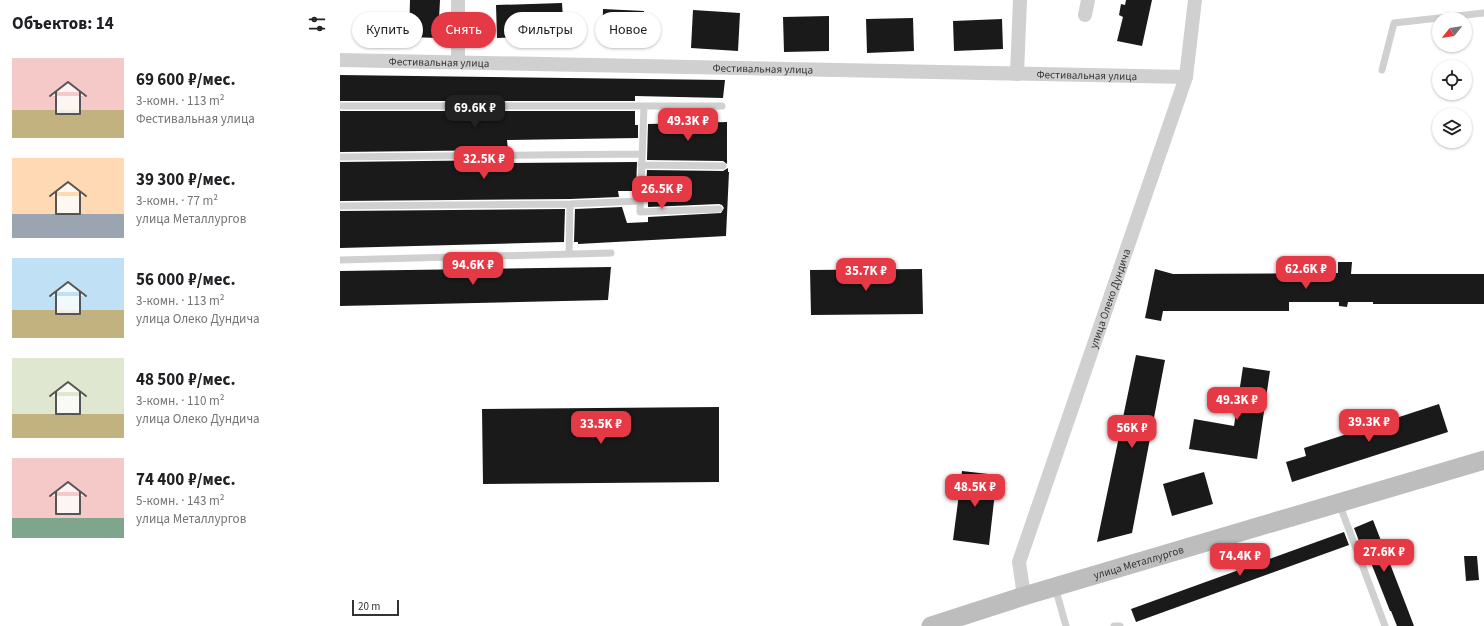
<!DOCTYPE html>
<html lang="ru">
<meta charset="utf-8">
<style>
:root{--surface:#fff;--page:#f2f2f2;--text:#202124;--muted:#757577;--accent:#e63946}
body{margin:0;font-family:"Source Sans 3",sans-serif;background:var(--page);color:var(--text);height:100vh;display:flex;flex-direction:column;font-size:15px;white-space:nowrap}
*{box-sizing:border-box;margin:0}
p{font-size:13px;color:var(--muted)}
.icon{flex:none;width:22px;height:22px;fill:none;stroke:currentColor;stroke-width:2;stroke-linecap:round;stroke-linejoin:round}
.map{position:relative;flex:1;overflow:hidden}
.details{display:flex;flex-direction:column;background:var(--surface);width:340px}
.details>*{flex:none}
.top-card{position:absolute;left:12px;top:12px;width:380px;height:36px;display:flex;gap:8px}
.needle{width:26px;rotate:240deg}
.tools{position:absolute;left:1092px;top:12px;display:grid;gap:8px}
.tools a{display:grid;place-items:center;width:40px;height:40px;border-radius:50%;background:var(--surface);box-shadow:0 1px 3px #0004;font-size:20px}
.scale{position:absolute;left:12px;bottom:10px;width:47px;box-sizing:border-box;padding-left:4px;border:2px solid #333;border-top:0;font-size:11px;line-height:14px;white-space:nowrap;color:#333;-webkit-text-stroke:3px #fff;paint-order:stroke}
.price{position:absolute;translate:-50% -34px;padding:0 9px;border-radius:8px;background:var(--accent);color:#fff;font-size:13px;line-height:26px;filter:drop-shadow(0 1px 2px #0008)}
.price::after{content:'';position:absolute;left:50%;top:24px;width:12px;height:9px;margin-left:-6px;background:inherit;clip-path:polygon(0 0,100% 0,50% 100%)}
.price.selected{background:#222;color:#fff}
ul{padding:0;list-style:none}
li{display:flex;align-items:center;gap:12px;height:100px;padding:0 12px}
li span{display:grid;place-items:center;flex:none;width:112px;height:80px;border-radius:0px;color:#555}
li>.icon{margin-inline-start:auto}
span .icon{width:48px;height:48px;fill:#fffc;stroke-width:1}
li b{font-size:17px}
h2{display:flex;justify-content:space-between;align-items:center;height:48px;padding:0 12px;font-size:17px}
.tag{padding:0 14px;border-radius:18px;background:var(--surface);box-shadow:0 1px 3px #0004;font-size:14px;line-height:36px}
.tag.selected{background:var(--accent);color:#fff}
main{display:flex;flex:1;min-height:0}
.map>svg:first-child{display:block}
.building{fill:#1a1a1a}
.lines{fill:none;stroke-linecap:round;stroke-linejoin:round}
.lane{stroke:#d0d0d0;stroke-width:7}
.street{stroke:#d0d0d0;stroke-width:14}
.secondary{stroke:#bdbdbd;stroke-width:19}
.labels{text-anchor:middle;stroke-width:4;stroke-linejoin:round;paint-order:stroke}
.street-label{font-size:11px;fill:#333;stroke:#fff}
</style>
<main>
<section class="details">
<h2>Объектов: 14<svg class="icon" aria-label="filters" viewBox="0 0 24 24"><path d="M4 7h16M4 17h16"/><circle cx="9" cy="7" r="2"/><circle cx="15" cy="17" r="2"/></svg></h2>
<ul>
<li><span style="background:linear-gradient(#f6c9c9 65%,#c2b280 0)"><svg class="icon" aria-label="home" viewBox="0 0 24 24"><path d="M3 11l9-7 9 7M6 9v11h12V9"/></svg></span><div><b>69 600 ₽/мес.</b><p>3-комн. · 113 m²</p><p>Фестивальная улица</p></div></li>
<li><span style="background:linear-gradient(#ffd9b3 70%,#9aa5b1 0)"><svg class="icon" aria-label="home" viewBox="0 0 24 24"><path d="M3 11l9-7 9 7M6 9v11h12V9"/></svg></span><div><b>39 300 ₽/мес.</b><p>3-комн. · 77 m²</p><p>улица Металлургов</p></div></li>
<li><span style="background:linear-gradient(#bfe0f5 65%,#c2b280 0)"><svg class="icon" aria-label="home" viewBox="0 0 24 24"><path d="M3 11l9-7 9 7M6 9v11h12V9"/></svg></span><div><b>56 000 ₽/мес.</b><p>3-комн. · 113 m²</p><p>улица Олеко Дундича</p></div></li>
<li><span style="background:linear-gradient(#dfe7d0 70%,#c2b280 0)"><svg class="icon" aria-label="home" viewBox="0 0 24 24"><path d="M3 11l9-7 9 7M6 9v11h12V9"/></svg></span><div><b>48 500 ₽/мес.</b><p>3-комн. · 110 m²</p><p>улица Олеко Дундича</p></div></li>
<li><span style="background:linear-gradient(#f6c9c9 75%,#7fa58c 0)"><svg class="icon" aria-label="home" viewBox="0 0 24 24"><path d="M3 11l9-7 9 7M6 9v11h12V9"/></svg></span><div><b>74 400 ₽/мес.</b><p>5-комн. · 143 m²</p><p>улица Металлургов</p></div></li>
</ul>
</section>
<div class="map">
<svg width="1144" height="626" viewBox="0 0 1144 626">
<rect width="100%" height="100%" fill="#fff"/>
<!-- building -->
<path class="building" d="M 70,0 L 100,0 L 98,38 L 69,37 Z
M 786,0 L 812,0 L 802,46 L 777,41 L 783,17 L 779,15 L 781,4 L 785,5 Z
M 222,3 L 224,35 L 157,38 L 156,5 Z
M 263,9 L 304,11 L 303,45 L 262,44 Z
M 353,10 L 400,13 L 398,51 L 351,48 Z
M 489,16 L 489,51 L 444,52 L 443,17 Z
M 573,18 L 574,51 L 527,53 L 526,19 Z
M 662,19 L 663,49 L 614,51 L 613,21 Z
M 0,75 L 385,80 L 383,98 L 295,96 L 295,101 L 0,101 Z
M 0,111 L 295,111 L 295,125 L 298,125 L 298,138 L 167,140 L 168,150 L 0,152 Z
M 387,122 L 387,164 L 383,161 L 307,160 L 308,124 Z
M 168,160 L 168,163 L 297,162 L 296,191 L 278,191 L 279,197 L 230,199 L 0,201 L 0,162 Z
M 388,168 L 388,172 L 389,172 L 386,236 L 238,244 L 238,242 L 234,242 L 235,209 L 282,207 L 287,223 L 308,222 L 308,217 L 381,213 L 384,208 L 382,205 L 379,204 L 308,207 L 308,191 L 306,191 L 307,170 L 383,171 Z
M 225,209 L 224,242 L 0,248 L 0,211 Z
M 998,262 L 1012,262 L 1011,274 L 1144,274 L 1144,304 L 1033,304 L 1033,302 L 1008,302 L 1007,307 L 999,306 L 999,302 L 949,302 L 949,311 L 823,311 L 821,321 L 805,318 L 815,269 L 833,274 L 998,273 Z
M 271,267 L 268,300 L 0,306 L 0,271 Z
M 582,269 L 583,314 L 471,315 L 470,270 Z
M 796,355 L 825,360 L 792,533 L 757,542 Z
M 903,367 L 930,371 L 917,459 L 849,449 L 854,419 L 894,426 Z
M 1099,404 L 1108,432 L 952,482 L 946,462 L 966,456 L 964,448 Z
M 379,407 L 379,482 L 143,484 L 142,409 Z
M 622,471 L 657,475 L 649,545 L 613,540 Z
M 864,472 L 873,504 L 832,516 L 823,484 Z
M 1033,520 L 1066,605 L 1074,626 L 1057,626 L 1051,611 L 1050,611 L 1022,540 L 1019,541 L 1014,528 Z
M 1004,532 L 1009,545 L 796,622 L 791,609 Z
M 1124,556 L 1137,556 L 1139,580 L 1126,581 Z"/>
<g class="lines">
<!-- lane -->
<path class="lane" d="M 1042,70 L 1054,23 L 1144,13
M 0,106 L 382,106
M 304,106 L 300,212 L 379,209
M 0,157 L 302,154
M 301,165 L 383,166
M 0,206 L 230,204 L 300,201
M 229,254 L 230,204
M 0,260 L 271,253
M 999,503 L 1045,626
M 715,587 L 726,626
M 774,626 L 780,626"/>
<!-- street -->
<g class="street">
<path d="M 118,0 L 118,62"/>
<path d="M 745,15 L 748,0"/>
<path id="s1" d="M 0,60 L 846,77"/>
<path d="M 677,74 L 680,0"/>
<path id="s2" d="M 684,596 L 679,562 L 846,77 L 855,0"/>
</g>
<!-- secondary -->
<path class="secondary" id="s3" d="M 591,626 L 684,596 L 1144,460"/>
</g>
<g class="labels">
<!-- street labels -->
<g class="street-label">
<text dy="4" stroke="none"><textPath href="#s1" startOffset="99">Фестивальная улица</textPath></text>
<text dy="4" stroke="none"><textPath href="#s1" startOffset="423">Фестивальная улица</textPath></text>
<text dy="4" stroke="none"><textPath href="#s1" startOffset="747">Фестивальная улица</textPath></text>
<text dy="4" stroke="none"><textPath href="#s2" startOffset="313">улица Олеко Дундича</textPath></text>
<text dy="4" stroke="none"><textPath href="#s3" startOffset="217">улица Металлургов</textPath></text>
</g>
</g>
</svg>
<div class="tools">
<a><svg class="needle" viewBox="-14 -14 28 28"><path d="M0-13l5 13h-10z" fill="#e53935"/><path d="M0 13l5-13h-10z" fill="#757577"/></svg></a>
<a><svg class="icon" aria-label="locate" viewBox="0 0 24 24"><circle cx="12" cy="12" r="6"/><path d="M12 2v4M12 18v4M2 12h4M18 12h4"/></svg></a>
<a><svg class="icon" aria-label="layers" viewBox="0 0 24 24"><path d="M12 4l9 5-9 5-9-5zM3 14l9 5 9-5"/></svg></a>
</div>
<div class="scale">20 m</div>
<b class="price selected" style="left:135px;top:129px">69.6K ₽</b>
<b class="price" style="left:348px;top:142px">49.3K ₽</b>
<b class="price" style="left:144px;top:180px">32.5K ₽</b>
<b class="price" style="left:322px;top:210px">26.5K ₽</b>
<b class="price" style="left:133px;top:286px">94.6K ₽</b>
<b class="price" style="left:966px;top:290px">62.6K ₽</b>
<b class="price" style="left:526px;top:292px">35.7K ₽</b>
<b class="price" style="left:897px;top:421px">49.3K ₽</b>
<b class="price" style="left:1029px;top:443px">39.3K ₽</b>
<b class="price" style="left:261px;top:445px">33.5K ₽</b>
<b class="price" style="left:792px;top:449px">56K ₽</b>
<b class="price" style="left:635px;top:508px">48.5K ₽</b>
<b class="price" style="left:1044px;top:573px">27.6K ₽</b>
<b class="price" style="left:900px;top:577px">74.4K ₽</b>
<div class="top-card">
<a class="tag">Купить</a>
<a class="tag selected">Снять</a>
<a class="tag">Фильтры</a>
<a class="tag">Новое</a>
</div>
</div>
</main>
